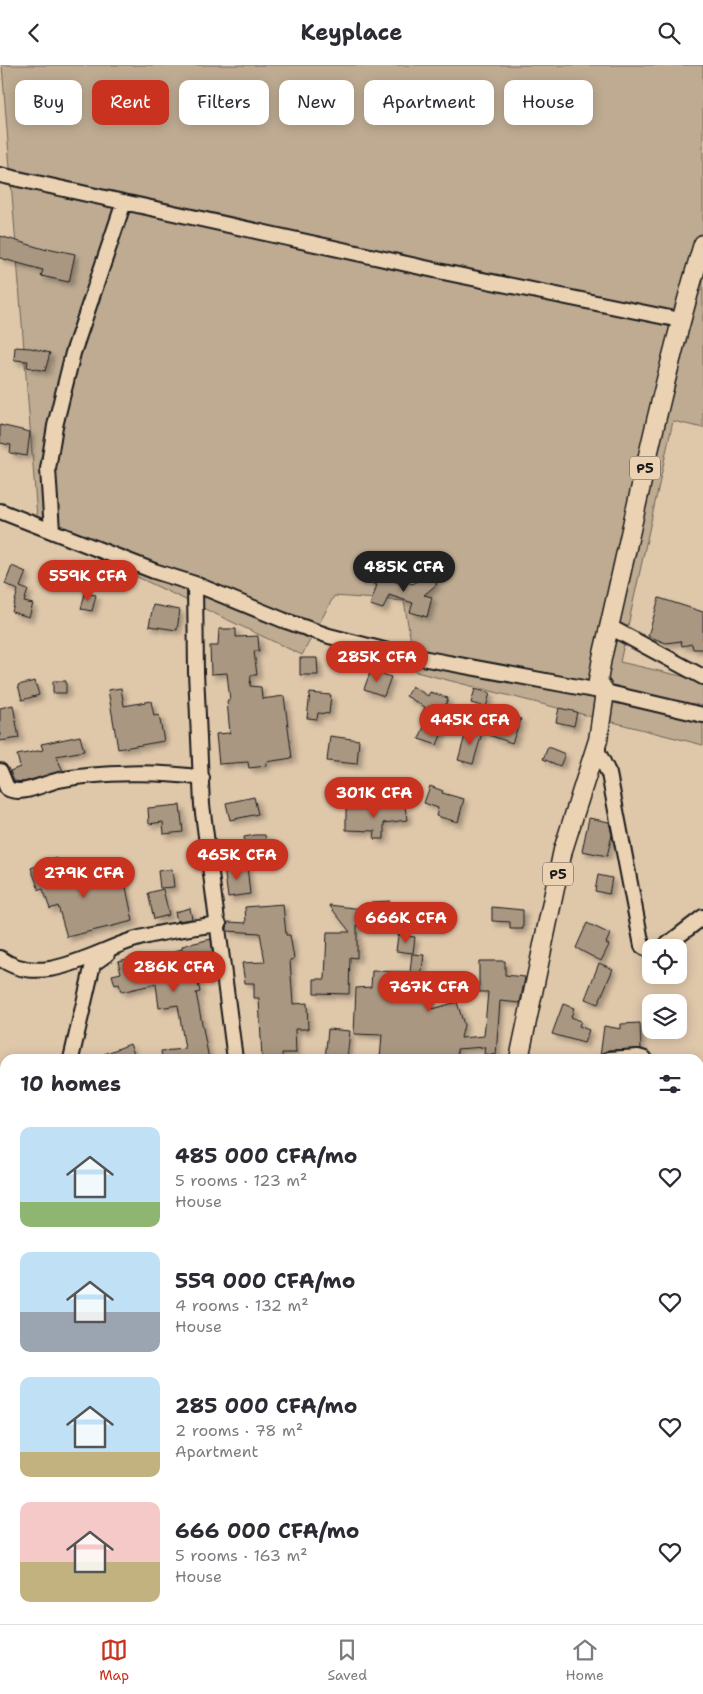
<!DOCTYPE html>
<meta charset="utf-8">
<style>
:root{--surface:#fff;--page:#f2f2f3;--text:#2b2b33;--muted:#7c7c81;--line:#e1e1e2;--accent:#c8321e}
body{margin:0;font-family:"Shantell Sans",sans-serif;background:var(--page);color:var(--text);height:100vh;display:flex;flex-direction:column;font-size:19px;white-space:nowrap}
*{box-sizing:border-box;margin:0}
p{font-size:16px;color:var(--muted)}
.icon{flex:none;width:28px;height:28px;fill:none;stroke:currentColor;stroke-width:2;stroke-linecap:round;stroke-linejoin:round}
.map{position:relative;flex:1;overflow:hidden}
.side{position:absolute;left:0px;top:989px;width:704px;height:571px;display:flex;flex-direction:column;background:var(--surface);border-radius:15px 15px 0 0;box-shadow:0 2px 12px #0003}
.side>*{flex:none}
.top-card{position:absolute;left:15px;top:15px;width:674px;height:45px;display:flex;gap:10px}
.fabs{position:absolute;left:642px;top:874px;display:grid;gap:10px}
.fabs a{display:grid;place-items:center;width:45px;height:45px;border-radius:10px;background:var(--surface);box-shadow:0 2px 12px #0003;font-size:25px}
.price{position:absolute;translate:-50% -42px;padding:0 11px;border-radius:18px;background:var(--accent);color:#fff;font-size:16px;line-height:32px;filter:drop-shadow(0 1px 2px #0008)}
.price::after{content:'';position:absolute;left:50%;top:30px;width:15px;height:11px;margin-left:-8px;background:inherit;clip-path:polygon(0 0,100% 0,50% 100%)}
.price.on{background:#222;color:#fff}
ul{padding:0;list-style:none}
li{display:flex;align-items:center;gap:15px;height:125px;padding:0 20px}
li span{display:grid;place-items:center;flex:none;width:140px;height:100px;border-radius:10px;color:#555}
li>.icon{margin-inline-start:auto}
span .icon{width:60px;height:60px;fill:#fffc;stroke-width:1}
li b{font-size:21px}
h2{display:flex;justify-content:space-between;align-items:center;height:60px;padding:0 20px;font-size:21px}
.pill{padding:0 18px;border-radius:10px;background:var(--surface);box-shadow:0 2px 12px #0003;font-size:18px;line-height:45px}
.pill.on{background:var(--accent);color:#fff}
header{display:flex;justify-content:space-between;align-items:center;height:65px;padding:0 20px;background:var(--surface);font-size:22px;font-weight:700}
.tab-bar{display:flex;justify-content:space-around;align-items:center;height:70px;border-top:1px solid var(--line);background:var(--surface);font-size:14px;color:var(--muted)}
.tab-bar a{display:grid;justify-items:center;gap:2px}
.tab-bar .on{color:var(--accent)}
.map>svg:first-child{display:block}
.green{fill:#beab92;stroke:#6d6457}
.building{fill:#a99782;stroke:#1c1c1c;filter:url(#shadow)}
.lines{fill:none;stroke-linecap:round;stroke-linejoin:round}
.minor-casing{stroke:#1c1c1c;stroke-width:18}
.major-casing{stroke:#1c1c1c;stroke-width:21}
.minor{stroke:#ebd2b3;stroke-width:14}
.major{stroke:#ebd2b3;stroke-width:18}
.labels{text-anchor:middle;stroke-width:4;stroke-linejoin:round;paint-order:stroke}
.shield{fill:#ebd2b3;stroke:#5a5349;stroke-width:1}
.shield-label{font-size:14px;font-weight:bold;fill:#1c1c1c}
</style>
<header><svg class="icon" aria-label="back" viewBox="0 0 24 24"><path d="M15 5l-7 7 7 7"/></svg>Keyplace<svg class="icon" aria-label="search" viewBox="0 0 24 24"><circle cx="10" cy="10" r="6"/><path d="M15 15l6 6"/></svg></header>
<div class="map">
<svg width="703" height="1559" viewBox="0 0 703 1559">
<defs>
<filter id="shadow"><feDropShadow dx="4" dy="4" stdDeviation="2.5" flood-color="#0004"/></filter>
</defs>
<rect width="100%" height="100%" fill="#dfc7aa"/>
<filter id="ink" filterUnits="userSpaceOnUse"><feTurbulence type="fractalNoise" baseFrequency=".02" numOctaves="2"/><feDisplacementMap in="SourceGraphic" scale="10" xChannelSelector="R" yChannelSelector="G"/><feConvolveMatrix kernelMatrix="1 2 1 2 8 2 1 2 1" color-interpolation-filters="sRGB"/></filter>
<g filter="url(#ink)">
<!-- green -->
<path class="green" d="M 2,0 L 703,0 L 703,363 L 673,356 L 620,597 L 703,616 L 703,680 L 416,607 L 404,536 L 334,531 L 302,590 L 38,465 Z
M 0,1122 L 5,1141 L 5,1555 L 214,1555 L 216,1559 L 0,1559 Z"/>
<!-- building -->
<path class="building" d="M 0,171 L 47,185 L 47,183 L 75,189 L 69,217 L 41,211 L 43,205 L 0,193 Z
M 15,282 L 31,283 L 50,288 L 45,306 L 27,302 L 28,296 L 14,295 Z
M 0,360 L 30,367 L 27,391 L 10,388 L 11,380 L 0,378 Z
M 12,501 L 26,507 L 20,522 L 28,525 L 24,537 L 33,539 L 29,552 L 12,547 L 18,525 L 5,519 Z
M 371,507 L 399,518 L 400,515 L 413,519 L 427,508 L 437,519 L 424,530 L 432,532 L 427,552 L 410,547 L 413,538 L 389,530 L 383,544 L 370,540 L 377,520 L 368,516 Z
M 85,528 L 96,530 L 92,546 L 81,544 Z
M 659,533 L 703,547 L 703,584 L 693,584 L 692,579 L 682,581 L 681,576 L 666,578 L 648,571 Z
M 153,540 L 180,545 L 177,565 L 149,561 Z
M 219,564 L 236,564 L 236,572 L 258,571 L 259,586 L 254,586 L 257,610 L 251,610 L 250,621 L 261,622 L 262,634 L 284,631 L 292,693 L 266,697 L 266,701 L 249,703 L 248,697 L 219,699 L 216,669 L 230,668 L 227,636 L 230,636 L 227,608 L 211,609 L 210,581 L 218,581 Z
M 300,593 L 317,593 L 318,610 L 300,610 Z
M 371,605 L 391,612 L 384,631 L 364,624 Z
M 35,616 L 39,630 L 22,635 L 18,620 Z
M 53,616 L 66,616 L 66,628 L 53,628 Z
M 412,621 L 428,631 L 430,627 L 448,633 L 440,656 L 446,658 L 437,680 L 419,674 L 429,649 L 423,647 L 425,642 L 406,631 Z
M 121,623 L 124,641 L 151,636 L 154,651 L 159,650 L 164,676 L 118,684 L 108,625 Z
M 475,624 L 490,628 L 486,642 L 471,638 Z
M 310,628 L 331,630 L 329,649 L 318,648 L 317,654 L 307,653 Z
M 13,640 L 19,673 L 0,676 L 0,643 Z
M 559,643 L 577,647 L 574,661 L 556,657 Z
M 498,646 L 521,654 L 512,678 L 489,670 Z
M 467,664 L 482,668 L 473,699 L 458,695 Z
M 80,671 L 84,686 L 56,691 L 63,706 L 24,717 L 14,716 L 10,706 L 20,702 L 17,690 L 43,685 L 41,679 Z
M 330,671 L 359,675 L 357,699 L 327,696 Z
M 548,682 L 565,689 L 560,701 L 543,694 Z
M 430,721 L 443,726 L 442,728 L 464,734 L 458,757 L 436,751 L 438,743 L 424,738 Z
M 254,732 L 258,749 L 230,755 L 226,738 Z
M 180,740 L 183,767 L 164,769 L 163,757 L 149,759 L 148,743 Z
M 405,741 L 407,755 L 384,758 L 384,774 L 374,774 L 375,766 L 346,765 L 346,744 L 377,744 Z
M 589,753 L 609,757 L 612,770 L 607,791 L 582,786 Z
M 255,770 L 265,770 L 268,789 L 248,793 L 244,772 Z
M 57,793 L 68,820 L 123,808 L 133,856 L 67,872 L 58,841 L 50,844 L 43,824 L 39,825 L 31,803 Z
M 247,801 L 250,829 L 228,832 L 224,803 Z
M 172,804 L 174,822 L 160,823 L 158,806 Z
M 598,810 L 612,813 L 609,829 L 595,826 Z
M 163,824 L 169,850 L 154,854 L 148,828 Z
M 390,836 L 391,858 L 357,860 L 357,893 L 350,892 L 349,929 L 314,928 L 314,914 L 325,914 L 327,867 L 350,867 L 329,840 L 371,845 L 371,837 Z
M 283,839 L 286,870 L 290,870 L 294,894 L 290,895 L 293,939 L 307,938 L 308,964 L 295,964 L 296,988 L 282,988 L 282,994 L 262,994 L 259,933 L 254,933 L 254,918 L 245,918 L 242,898 L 265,897 L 260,868 L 227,866 L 227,863 L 228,857 L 246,858 L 245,842 Z
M 492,842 L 523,845 L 523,864 L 510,864 L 510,857 L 492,856 Z
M 190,843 L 192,854 L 177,856 L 175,847 Z
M 587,858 L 610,869 L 606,878 L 609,880 L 601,896 L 576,883 Z
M 398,870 L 415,872 L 413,888 L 396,886 Z
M 211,874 L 213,890 L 199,892 L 200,898 L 194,899 L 200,927 L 196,928 L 209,994 L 162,994 L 161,986 L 185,984 L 178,940 L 159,943 L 156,919 L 121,927 L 119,919 L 115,920 L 112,910 L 121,908 L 118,896 L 136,892 L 138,901 L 154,898 L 155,900 L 176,893 L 175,886 L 182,884 L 182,881 Z
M 412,889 L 424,890 L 420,920 L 430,920 L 432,944 L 457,937 L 464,960 L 461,973 L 484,971 L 488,927 L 479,927 L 479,896 L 505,896 L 505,910 L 525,912 L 520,938 L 500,936 L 496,990 L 484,989 L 485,982 L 457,984 L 458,994 L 380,994 L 382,970 L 354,969 L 356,923 L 371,922 L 372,906 L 410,907 Z
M 599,898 L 613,904 L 598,939 L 585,934 Z
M 563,939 L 574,943 L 571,952 L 581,956 L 579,961 L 589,965 L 584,978 L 552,969 Z
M 640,958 L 641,984 L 608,985 L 600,992 L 604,961 L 621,964 L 621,959 Z
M 328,964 L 350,966 L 347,994 L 325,994 Z
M 130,979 L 136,994 L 94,994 L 94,993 Z"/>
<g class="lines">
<defs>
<path id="minor" d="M 0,110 L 448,208 L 680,255
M 0,446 L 154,506 L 195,519 L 283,555 L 329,571 L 400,589 L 605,627 L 703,650
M 52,466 L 48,404 L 55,361 L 73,288 L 124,137
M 195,519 L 196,607 L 202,740 L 235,994
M 610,562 L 703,612
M 598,675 L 598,687 L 609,709 L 642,881 L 651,887
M 0,706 L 7,723 C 21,732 44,718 59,715 C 101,707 160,706 202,713
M 664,882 L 703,852
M 0,893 C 42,924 94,886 136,874 C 163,866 191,863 219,859
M 71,994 L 93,899 L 107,889
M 609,994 L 638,992 L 645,994
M 699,1067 L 703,1067
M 0,1115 L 5,1113
M 699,1264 L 703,1286
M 285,1555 L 285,1559"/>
<path id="major" d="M 519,994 L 563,785 L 598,675 L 605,627 L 598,616 L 602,593 C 634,455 662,315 703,179
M 418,1559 L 418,1555"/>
</defs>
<!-- minor casing -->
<use href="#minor" class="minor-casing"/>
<!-- major casing -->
<use href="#major" class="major-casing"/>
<!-- minor -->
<use href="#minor" class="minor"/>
<!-- major -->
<use href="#major" class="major"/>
</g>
</g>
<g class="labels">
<!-- shield labels -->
<g class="shield">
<rect x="630" y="391.5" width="30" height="23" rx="4"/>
<rect x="543" y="797.5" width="30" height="23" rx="4"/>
</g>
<g class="shield-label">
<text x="645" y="408">P5</text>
<text x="558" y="814">P5</text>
</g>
</g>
</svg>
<div class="fabs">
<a><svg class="icon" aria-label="locate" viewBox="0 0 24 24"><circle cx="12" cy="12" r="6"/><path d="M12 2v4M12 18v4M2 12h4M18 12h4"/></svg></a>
<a><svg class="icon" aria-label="layers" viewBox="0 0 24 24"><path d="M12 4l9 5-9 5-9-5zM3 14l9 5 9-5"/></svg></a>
</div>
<b class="price on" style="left:404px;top:528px">485K CFA</b>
<b class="price" style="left:88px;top:537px">559K CFA</b>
<b class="price" style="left:377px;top:618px">285K CFA</b>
<b class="price" style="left:470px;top:681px">445K CFA</b>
<b class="price" style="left:374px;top:754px">301K CFA</b>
<b class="price" style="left:237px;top:816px">465K CFA</b>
<b class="price" style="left:84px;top:834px">279K CFA</b>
<b class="price" style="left:406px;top:879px">666K CFA</b>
<b class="price" style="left:174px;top:928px">286K CFA</b>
<b class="price" style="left:429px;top:948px">767K CFA</b>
<div class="top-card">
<a class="pill">Buy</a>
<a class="pill on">Rent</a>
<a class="pill">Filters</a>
<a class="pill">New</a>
<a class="pill">Apartment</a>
<a class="pill">House</a>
</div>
<section class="side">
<h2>10 homes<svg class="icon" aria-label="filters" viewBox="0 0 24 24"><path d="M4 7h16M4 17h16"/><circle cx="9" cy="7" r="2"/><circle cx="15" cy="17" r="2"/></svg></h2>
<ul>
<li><span style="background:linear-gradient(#bfe0f5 75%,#8fb573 0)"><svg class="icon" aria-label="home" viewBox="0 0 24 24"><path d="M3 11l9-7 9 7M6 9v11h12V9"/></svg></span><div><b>485 000 CFA/mo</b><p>5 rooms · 123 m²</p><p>House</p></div><svg class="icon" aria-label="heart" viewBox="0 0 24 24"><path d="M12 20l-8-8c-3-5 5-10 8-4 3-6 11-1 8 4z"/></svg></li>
<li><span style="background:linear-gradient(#bfe0f5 60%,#9aa5b1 0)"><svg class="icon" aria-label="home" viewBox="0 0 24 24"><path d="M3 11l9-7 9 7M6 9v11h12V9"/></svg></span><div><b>559 000 CFA/mo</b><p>4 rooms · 132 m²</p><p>House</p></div><svg class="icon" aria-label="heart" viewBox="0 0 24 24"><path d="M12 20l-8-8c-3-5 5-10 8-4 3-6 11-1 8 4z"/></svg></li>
<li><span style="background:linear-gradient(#bfe0f5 75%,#c2b280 0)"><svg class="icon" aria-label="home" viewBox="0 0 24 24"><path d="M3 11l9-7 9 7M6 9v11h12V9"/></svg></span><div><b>285 000 CFA/mo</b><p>2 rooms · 78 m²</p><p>Apartment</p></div><svg class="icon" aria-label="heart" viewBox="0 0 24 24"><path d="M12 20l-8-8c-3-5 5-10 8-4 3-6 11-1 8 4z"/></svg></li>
<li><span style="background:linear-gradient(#f6c9c9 60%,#c2b280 0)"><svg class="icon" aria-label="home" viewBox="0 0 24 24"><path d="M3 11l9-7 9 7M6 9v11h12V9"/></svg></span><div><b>666 000 CFA/mo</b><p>5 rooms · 163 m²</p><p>House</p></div><svg class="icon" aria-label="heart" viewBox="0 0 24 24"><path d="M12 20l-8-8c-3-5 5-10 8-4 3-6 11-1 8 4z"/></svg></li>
</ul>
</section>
</div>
<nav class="tab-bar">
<a class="on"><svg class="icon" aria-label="map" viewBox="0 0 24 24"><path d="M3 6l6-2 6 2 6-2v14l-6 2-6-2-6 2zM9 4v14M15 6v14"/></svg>Map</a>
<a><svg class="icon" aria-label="saved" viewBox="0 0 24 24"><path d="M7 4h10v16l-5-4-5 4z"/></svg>Saved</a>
<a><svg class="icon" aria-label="home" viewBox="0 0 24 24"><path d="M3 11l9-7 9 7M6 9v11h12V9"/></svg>Home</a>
</nav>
